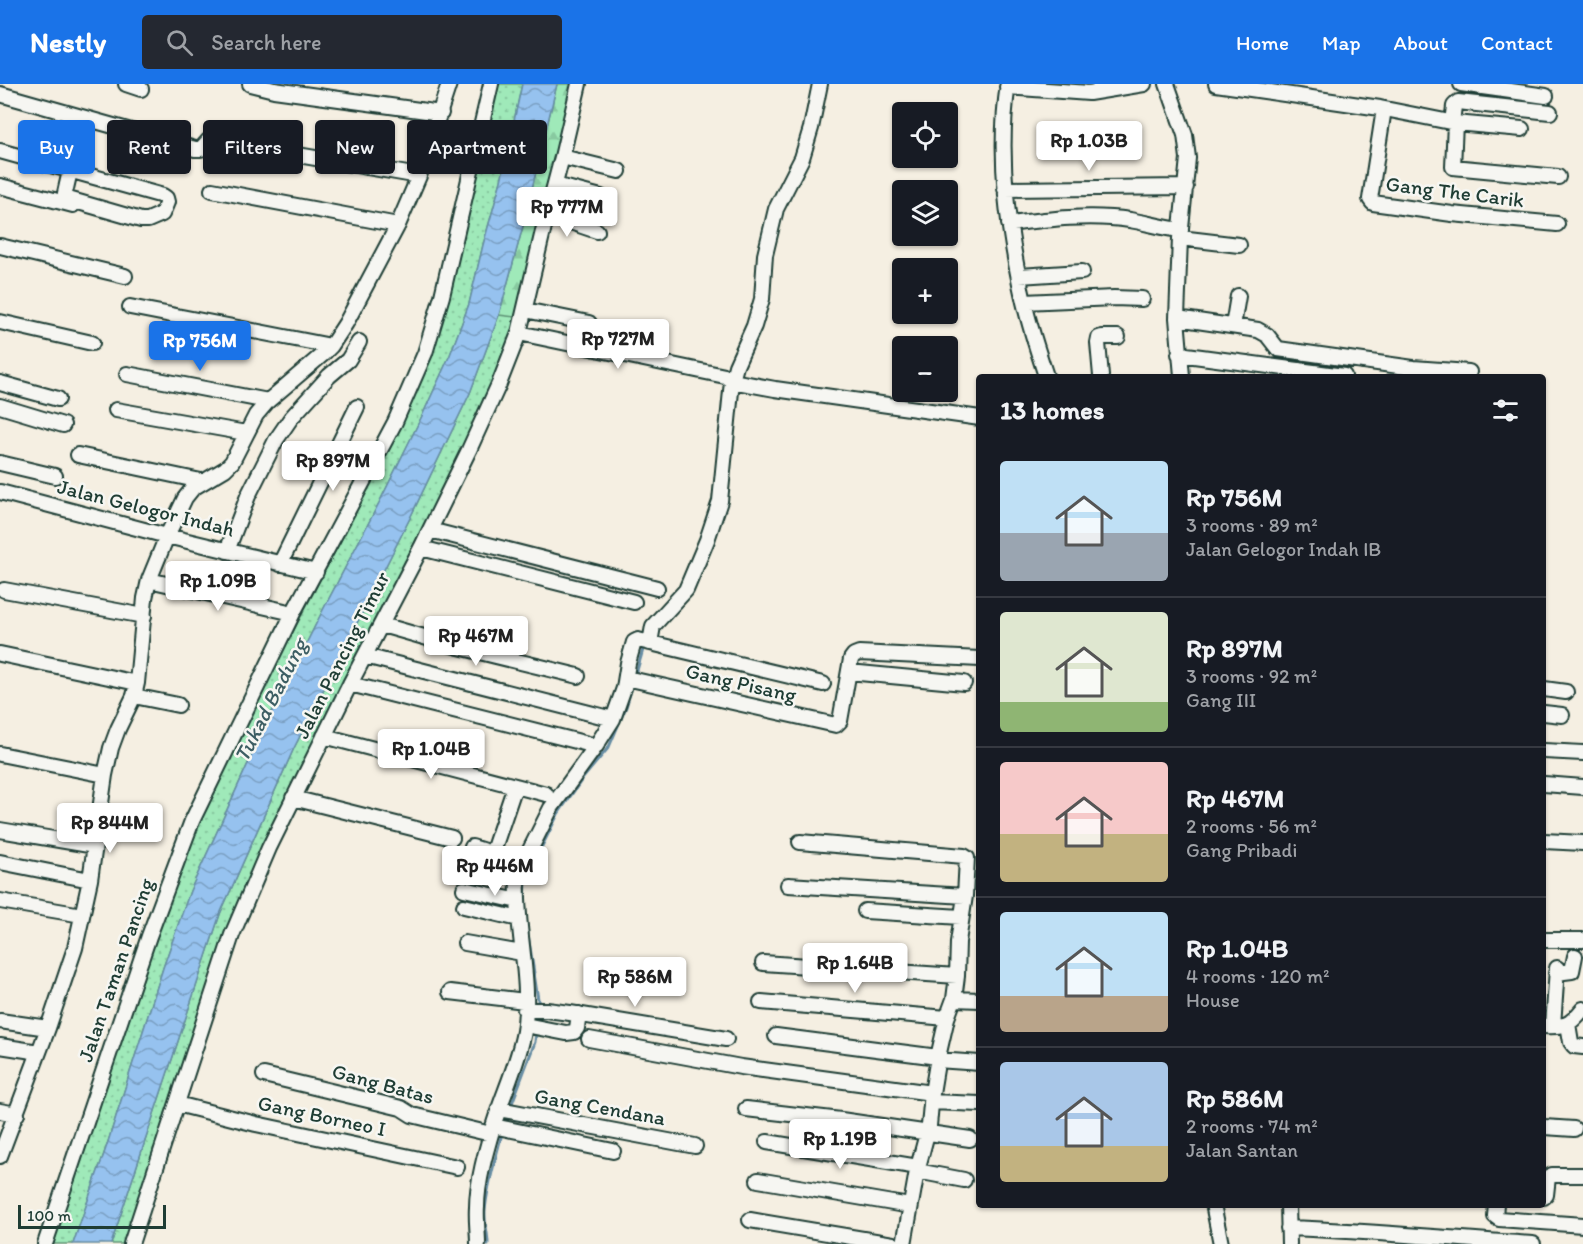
<!DOCTYPE html>
<meta charset="utf-8">
<style>
:root{--surface:#171b24;--page:#242831;--text:#f1f3f6;--muted:#9ea1a6;--line:#363941;--accent:#1a73e8}
body{margin:0;font-family:Itim,sans-serif;background:var(--page);color:var(--text);height:100vh;display:flex;flex-direction:column;font-size:22px;white-space:nowrap}
*{box-sizing:border-box;margin:0}
p{font-size:20px;color:var(--muted)}
.icon{flex:none;width:33px;height:33px;fill:none;stroke:currentColor;stroke-width:2;stroke-linecap:round;stroke-linejoin:round}
.map{position:relative;flex:1;overflow:hidden}
.side{position:absolute;left:976px;top:290px;width:570px;height:834px;display:flex;flex-direction:column;background:var(--surface);border-radius:6px;box-shadow:0 2px 4px #0004}
.side>*{flex:none}
.guide{position:absolute;left:18px;top:36px;width:570px;height:54px;display:flex;gap:12px}
.buttons{position:absolute;left:892px;top:18px;display:grid;gap:12px}
.buttons a{display:grid;place-items:center;width:66px;height:66px;border-radius:6px;background:var(--surface);box-shadow:0 2px 4px #0004;font-size:30px}
.scale{position:absolute;left:18px;bottom:15px;width:148px;box-sizing:border-box;padding-left:6px;border:3px solid #1f3d34;border-top:0;font-size:16px;line-height:21px;white-space:nowrap;color:#1f3d34;-webkit-text-stroke:4px #f6f6f2;paint-order:stroke}
.price{position:absolute;translate:-50% -51px;padding:0 14px;border-radius:6px;background:#fff;color:#222;font-size:20px;line-height:39px;filter:drop-shadow(0 2px 3px #0008)}
.price::after{content:'';position:absolute;left:50%;top:36px;width:18px;height:14px;margin-left:-9px;background:inherit;clip-path:polygon(0 0,100% 0,50% 100%)}
.price.selected{background:var(--accent);color:#fff}
ul{padding:0;list-style:none}
li{display:flex;align-items:center;gap:18px;height:150px;padding:0 24px}
li+li{border-top:2px solid var(--line)}
li span{display:grid;place-items:center;flex:none;width:168px;height:120px;border-radius:6px;color:#555}
li>.icon{margin-inline-start:auto}
span .icon{width:72px;height:72px;fill:#fffc;stroke-width:1}
li b{font-size:26px}
h2{display:flex;justify-content:space-between;align-items:center;height:72px;padding:0 24px;font-size:26px}
.pill{padding:0 21px;border-radius:6px;background:var(--surface);box-shadow:0 2px 4px #0004;font-size:21px;line-height:54px}
.pill.selected{background:var(--accent);color:#fff}
header{display:flex;align-items:center;gap:36px;box-sizing:border-box;height:84px;padding:0 30px;background:var(--accent);color:#fff}
header strong{font-size:28px}
nav{display:flex;gap:33px;margin-inline-start:auto;font-size:21px}
.search{width:420px;height:54px;background:var(--page);display:flex;align-items:center;gap:15px;box-sizing:border-box;padding:0 21px;border-radius:6px;color:var(--muted);font-size:22px}
.map>svg:first-child{display:block}
.grass{fill:url(#grass-dots);stroke:#5f9376;stroke-width:1.5}
.forest{fill:url(#forest-firs);stroke:#5f9376;stroke-width:1.5}
.water{fill:url(#water-waves);stroke:#668da4;stroke-width:1.5}
.lines{fill:none;stroke-linecap:round;stroke-linejoin:round}
.stream{stroke:#668da4;stroke-width:3}
.minor-casing{stroke:#1f3d34;stroke-width:18}
.minor{stroke:#f6f6f2;stroke-width:14}
.labels{text-anchor:middle;stroke-width:5;stroke-linejoin:round;paint-order:stroke}
.street-label{font-size:21px;fill:#1f3d34;stroke:#f6f6f2}
.water-label{font-size:22px;font-style:italic;fill:#3d5e63;stroke:#f6f6f2}
</style>
<header>
<strong>Nestly</strong>
<div class="search"><svg class="icon" aria-label="search" viewBox="0 0 24 24"><circle cx="10" cy="10" r="6"/><path d="M15 15l6 6"/></svg>Search here</div>
<nav><a>Home</a><a>Map</a><a>About</a><a>Contact</a></nav>
</header>
<div class="map">
<svg width="1583" height="1160" viewBox="0 0 1583 1160">
<defs>
<pattern id="grass-dots" width="8" height="8" patternUnits="userSpaceOnUse" patternTransform="scale(1.5)"><rect width="8" height="8" fill="#9fe9b9"/><path d="M2 2h.1M6 6h.1" fill="none" stroke="#88c9a0" stroke-width="1.8" stroke-linecap="round"/></pattern>
<pattern id="forest-firs" width="22" height="20" patternUnits="userSpaceOnUse" patternTransform="scale(1.5)"><rect width="22" height="20" fill="#9fe9b9"/><path d="M5 1l3.5 6h-7zM16 11l3.5 6h-7z" fill="#88c9a0"/></pattern>
<pattern id="water-waves" width="16" height="10" patternUnits="userSpaceOnUse" patternTransform="scale(1.5)"><rect width="16" height="10" fill="#96c2ef"/><path d="M0 5q4-4 8 0t8 0" fill="none" stroke="#7a9fc2"/></pattern>
</defs>
<rect width="100%" height="100%" fill="#f5efe2"/>
<filter id="ink" filterUnits="userSpaceOnUse"><feTurbulence type="fractalNoise" baseFrequency=".0167" numOctaves="2"/><feDisplacementMap in="SourceGraphic" scale="12" xChannelSelector="R" yChannelSelector="G"/><feConvolveMatrix kernelMatrix="1 2 1 2 8 2 1 2 1" color-interpolation-filters="sRGB"/></filter>
<g filter="url(#ink)">
<!-- grass -->
<path class="grass" d="M 499,0 L 522,0 L 501,97 L 483,161 L 469,220 L 450,271 L 423,330 L 379,419 L 323,526 L 267,638 L 190,807 L 163,884 L 107,1061 L 73,1160 L 53,1160 L 119,956 L 188,759 L 261,609 L 351,437 L 388,361 L 445,222 L 465,145 L 483,61 Z
M 499,231 L 509,231 L 515,233 L 507,266 L 451,393 L 264,760 L 124,1160 L 111,1160 L 220,830 L 294,664 L 409,436 L 470,309 Z"/>
<!-- forest -->
<path class="forest" d="M 557,0 L 573,0 L 515,233 L 499,231 L 523,142 Z"/>
<!-- water -->
<path class="water" d="M 522,0 L 557,0 L 523,142 L 499,231 L 470,309 L 409,436 L 294,664 L 220,830 L 111,1160 L 73,1160 L 107,1061 L 163,884 L 190,807 L 267,638 L 323,526 L 379,419 L 423,330 L 450,271 L 469,220 L 483,161 L 501,97 Z"/>
<g class="lines">
<!-- stream -->
<path class="stream" d="M 635,593 L 644,562
M 525,821 L 526,794 L 558,730 L 583,694 L 609,663 L 626,623 L 633,599
M 525,831 L 539,922
M 511,1022 L 535,958 L 536,946
M 488,1160 C 488,1149 484,1138 485,1127 C 487,1101 496,1074 502,1049"/>
<defs>
<path id="minor" d="M 126,0 L 141,5
M 250,0 L 274,6 L 441,29
M 1008,0 C 997,73 1008,147 1024,218 C 1030,243 1038,268 1046,292
M 1167,0 L 1185,51 L 1188,74 L 1180,154 L 1177,234 L 1182,292
M 1216,0 L 1380,24 L 1455,39 L 1522,45
M 1461,0 L 1546,12
M 1007,3 L 1089,9 L 1144,0
M 0,10 L 195,65 L 201,65 L 209,56 L 212,56 L 419,92
M 1384,25 L 1370,115 L 1373,119 L 1452,130 L 1557,140
M 1452,39 L 1454,22 L 1458,18 L 1550,28
M 1455,39 L 1453,83 L 1558,93
M 0,67 L 163,112 L 166,114 L 167,118 L 162,130 L 148,136 L 141,136 L 68,115 L 65,112 L 65,109 L 70,87
M 562,73 L 619,87
M 555,101 L 601,113
M 0,102 L 73,121
M 1005,105 L 1186,103
M 212,106 L 398,141
M 547,130 L 597,147
M 1009,140 C 1049,135 1090,130 1130,136 C 1147,139 1163,144 1181,146
M 1180,154 L 1239,161
M 0,162 L 125,192
M 1019,192 L 1082,188
M 1024,218 L 1114,214 L 1142,215
M 130,223 L 331,262
M 525,226 L 589,239
M 1177,234 L 1258,246 L 1267,251 L 1278,265 L 1413,284 L 1469,288
M 0,238 L 92,259
M 1233,242 L 1238,212
M 519,249 L 725,292 L 732,297 L 775,305 L 980,334
M 1179,270 L 1344,292
M 127,290 L 268,317
M 1101,292 L 1098,259 L 1099,254 L 1102,253 L 1118,253
M 0,299 L 58,315
M 0,322 L 63,341
M 116,326 L 246,349
M 78,371 L 201,397
M 0,379 L 55,392
M 0,408 L 167,452 L 316,488
M 430,446 L 657,504
M 421,464 L 634,518
M 227,467 L 248,412 L 276,356 L 291,334 L 329,292 L 348,276 L 359,258
M 280,480 L 357,323
M 149,496 L 293,529
M 4,506 L 144,532
M 382,541 L 459,563 L 578,592
M 650,559 L 653,542 L 686,506 L 707,456 L 720,417 L 732,297 L 736,282 L 754,242 L 762,215 L 765,171 L 776,125 L 802,74 L 811,44 L 820,0
M 0,570 L 137,599
M 365,572 L 613,635
M 849,588 L 964,599
M 626,594 L 836,641 L 840,637 L 851,575 L 854,571 L 859,569 L 980,575
M 350,600 L 596,662
M 1544,605 L 1566,608
M 134,612 L 178,621
M 1544,629 L 1562,631
M 324,652 L 546,710
M 1544,667 L 1583,669
M 0,670 L 105,691
M 1544,700 L 1583,703
M 293,714 L 452,754
M 0,746 L 95,762
M 1544,757 L 1583,759
M 800,758 L 964,772 L 967,774 L 965,812 L 958,858 L 957,892 L 954,915 L 947,934 L 938,973 L 932,1009 L 929,1042 L 917,1087 L 904,1160
M 472,763 L 513,776
M 492,770 L 515,702
M 0,778 L 90,796
M 788,801 L 965,812
M 464,805 L 518,817
M 0,817 L 82,831
M 464,822 L 519,835
M 865,827 L 961,833
M 1544,856 L 1583,856
M 465,859 L 522,869
M 763,879 L 957,892
M 1556,889 L 1572,887 L 1575,872
M 450,908 L 525,917
M 954,915 L 980,916
M 761,918 L 947,934
M 525,926 L 547,926 L 570,929 L 726,955
M 0,937 L 48,944
M 1568,940 L 1571,958 L 1574,962 L 1583,963
M 525,941 L 566,949 L 574,948 L 577,944 L 579,930
M 1544,942 C 1566,943 1569,942 1583,925
M 1553,942 L 1557,884
M 776,952 L 938,973
M 589,955 L 741,983 L 932,1009
M 0,962 L 39,968
M 937,976 L 980,979
M 264,991 L 401,1024 L 412,1031 L 491,1050
M 931,1018 L 980,1020
M 177,1020 L 256,1040 L 457,1083
M 499,1025 L 695,1062
M 746,1025 L 841,1036 L 970,1055
M 0,1027 L 17,1030
M 493,1042 L 613,1067
M 1544,1043 L 1574,1045
M 767,1058 L 918,1083
M 0,1072 L 48,944 L 75,864 L 90,796 L 105,691 L 111,664 L 118,645 L 134,612 L 137,599 L 145,514 L 149,496 L 167,452 L 185,414 L 193,404 L 225,385 L 232,378 L 256,331 L 268,317 L 322,271 L 331,262 L 346,239 L 398,141 L 419,92 L 449,0
M 917,1087 L 964,1096
M 758,1096 L 910,1122
M 1544,1113 L 1546,1111 L 1548,1093 L 1552,1091 L 1583,1091
M 1213,1120 L 1221,1160
M 1288,1120 L 1289,1160
M 1496,1120 L 1495,1132 L 1499,1135 L 1583,1141
M 750,1136 L 893,1160
M 1288,1144 C 1370,1147 1451,1155 1533,1160
M 45,1160 L 149,852 L 192,737 L 293,529 L 395,338 L 425,269 L 442,212 L 491,0
M 131,1160 L 232,851 L 269,764 L 350,600 L 421,464 L 469,366 L 499,300 L 519,249 L 547,130 L 562,73 L 579,0
M 478,1160 C 478,1148 476,1136 477,1123 C 477,1098 486,1067 493,1043 C 502,1012 519,978 524,947 C 532,896 515,843 518,792 L 521,784 L 551,724 L 596,662 L 613,635 L 624,604 L 628,579 L 634,558 L 638,556 L 823,600"/>
</defs>
<!-- minor casing -->
<use href="#minor" class="minor-casing"/>
<!-- minor -->
<use href="#minor" class="minor"/>
</g>
</g>
<g class="labels">
<!-- street labels -->
<g class="street-label">
<text transform="translate(1455 108) rotate(7)" y="7">Gang The Carik</text>
<text transform="translate(146 424) rotate(14)" y="7">Jalan Gelogor Indah</text>
<text transform="translate(342 571) rotate(-63)" y="7">Jalan Pancing Timur</text>
<text transform="translate(741 599) rotate(13)" y="7">Gang Pisang</text>
<text transform="translate(116 886) rotate(-71)" y="7">Jalan Taman Pancing</text>
<text transform="translate(383 1000) rotate(15)" y="7">Gang Batas</text>
<text transform="translate(600 1023) rotate(10)" y="7">Gang Cendana</text>
<text transform="translate(322 1032) rotate(12)" y="7">Gang Borneo I</text>
</g>
<!-- water labels -->
<g class="water-label">
<text transform="translate(270 616) rotate(-63)" y="8">Tukad Badung</text>
</g>
</g>
</svg>
<div class="buttons">
<a><svg class="icon" aria-label="locate" viewBox="0 0 24 24"><circle cx="12" cy="12" r="6"/><path d="M12 2v4M12 18v4M2 12h4M18 12h4"/></svg></a>
<a><svg class="icon" aria-label="layers" viewBox="0 0 24 24"><path d="M12 4l9 5-9 5-9-5zM3 14l9 5 9-5"/></svg></a>
<a>+</a>
<a>−</a>
</div>
<div class="scale">100 m</div>
<b class="price" style="left:1089px;top:88px">Rp 1.03B</b>
<b class="price" style="left:567px;top:154px">Rp 777M</b>
<b class="price" style="left:618px;top:286px">Rp 727M</b>
<b class="price selected" style="left:200px;top:288px">Rp 756M</b>
<b class="price" style="left:333px;top:408px">Rp 897M</b>
<b class="price" style="left:218px;top:528px">Rp 1.09B</b>
<b class="price" style="left:476px;top:583px">Rp 467M</b>
<b class="price" style="left:431px;top:696px">Rp 1.04B</b>
<b class="price" style="left:110px;top:770px">Rp 844M</b>
<b class="price" style="left:495px;top:813px">Rp 446M</b>
<b class="price" style="left:855px;top:910px">Rp 1.64B</b>
<b class="price" style="left:635px;top:924px">Rp 586M</b>
<b class="price" style="left:840px;top:1086px">Rp 1.19B</b>
<div class="guide">
<a class="pill selected">Buy</a>
<a class="pill">Rent</a>
<a class="pill">Filters</a>
<a class="pill">New</a>
<a class="pill">Apartment</a>
</div>
<section class="side">
<h2>13 homes<svg class="icon" aria-label="filters" viewBox="0 0 24 24"><path d="M4 7h16M4 17h16"/><circle cx="9" cy="7" r="2"/><circle cx="15" cy="17" r="2"/></svg></h2>
<ul>
<li><span style="background:linear-gradient(#bfe0f5 60%,#9aa5b1 0)"><svg class="icon" aria-label="home" viewBox="0 0 24 24"><path d="M3 11l9-7 9 7M6 9v11h12V9"/></svg></span><div><b>Rp 756M</b><p>3 rooms · 89 m²</p><p>Jalan Gelogor Indah IB</p></div></li>
<li><span style="background:linear-gradient(#dfe7d0 75%,#8fb573 0)"><svg class="icon" aria-label="home" viewBox="0 0 24 24"><path d="M3 11l9-7 9 7M6 9v11h12V9"/></svg></span><div><b>Rp 897M</b><p>3 rooms · 92 m²</p><p>Gang III</p></div></li>
<li><span style="background:linear-gradient(#f6c9c9 60%,#c2b280 0)"><svg class="icon" aria-label="home" viewBox="0 0 24 24"><path d="M3 11l9-7 9 7M6 9v11h12V9"/></svg></span><div><b>Rp 467M</b><p>2 rooms · 56 m²</p><p>Gang Pribadi</p></div></li>
<li><span style="background:linear-gradient(#bfe0f5 70%,#b9a48a 0)"><svg class="icon" aria-label="home" viewBox="0 0 24 24"><path d="M3 11l9-7 9 7M6 9v11h12V9"/></svg></span><div><b>Rp 1.04B</b><p>4 rooms · 120 m²</p><p>House</p></div></li>
<li><span style="background:linear-gradient(#a9c7e8 70%,#c2b280 0)"><svg class="icon" aria-label="home" viewBox="0 0 24 24"><path d="M3 11l9-7 9 7M6 9v11h12V9"/></svg></span><div><b>Rp 586M</b><p>2 rooms · 74 m²</p><p>Jalan Santan</p></div></li>
</ul>
</section>
</div>
